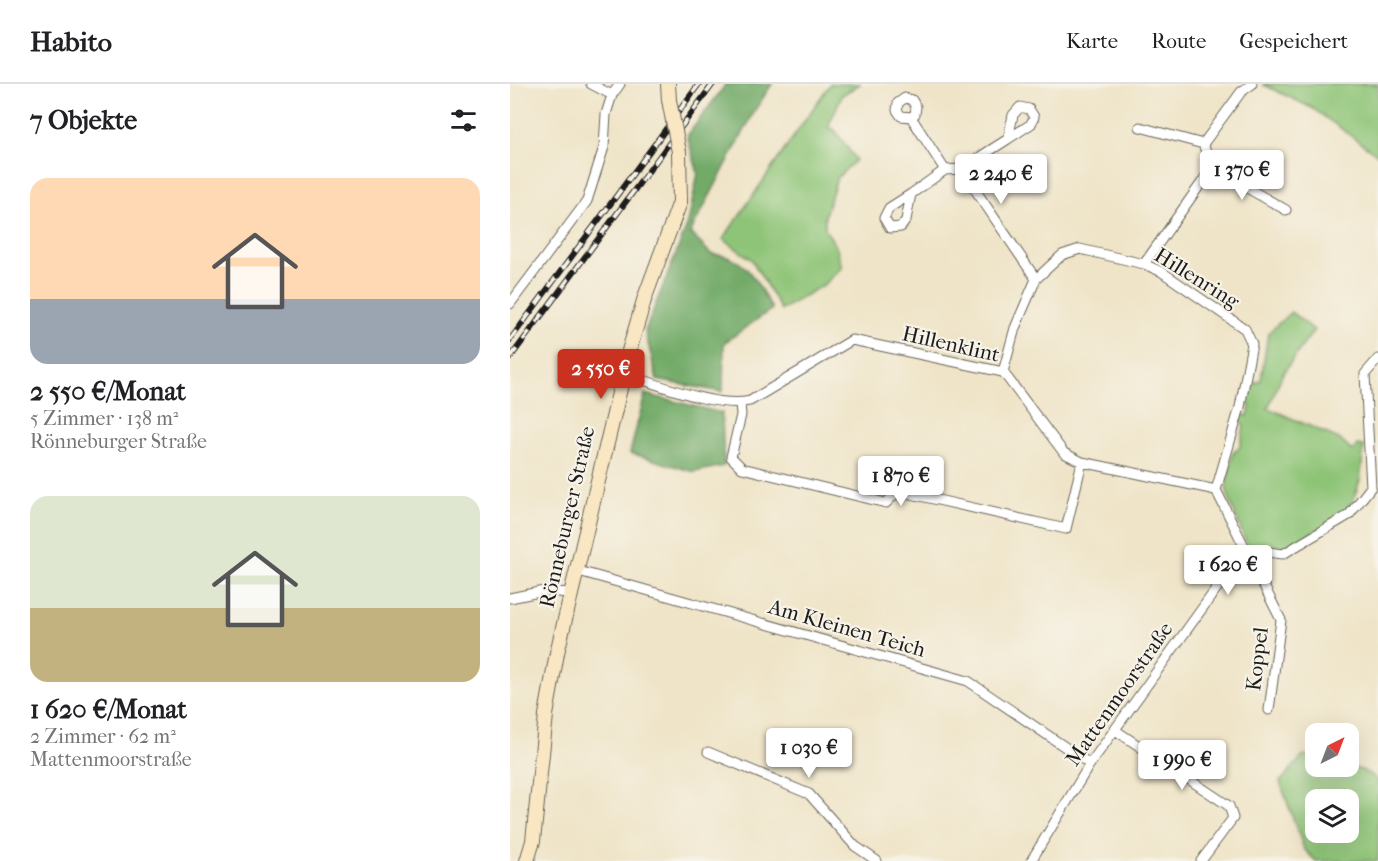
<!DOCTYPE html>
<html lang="de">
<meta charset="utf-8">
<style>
:root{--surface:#fff;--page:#f6f6f6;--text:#202124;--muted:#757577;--line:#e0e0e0;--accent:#c8321e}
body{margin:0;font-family:"IM FELL French Canon",serif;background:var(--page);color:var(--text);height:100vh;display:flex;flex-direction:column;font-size:22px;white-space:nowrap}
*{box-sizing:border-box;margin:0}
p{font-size:20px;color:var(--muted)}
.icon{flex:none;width:33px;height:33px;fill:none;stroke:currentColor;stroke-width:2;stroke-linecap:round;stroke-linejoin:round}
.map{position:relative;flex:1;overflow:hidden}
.drawer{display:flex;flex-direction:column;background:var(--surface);width:510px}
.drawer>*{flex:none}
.needle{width:39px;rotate:42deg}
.buttons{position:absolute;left:795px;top:639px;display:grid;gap:12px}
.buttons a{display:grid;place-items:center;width:54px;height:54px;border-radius:12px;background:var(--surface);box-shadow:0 6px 24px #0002;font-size:30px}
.price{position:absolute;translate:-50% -51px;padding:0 14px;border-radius:6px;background:#fff;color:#222;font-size:20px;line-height:39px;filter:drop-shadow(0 2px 3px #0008)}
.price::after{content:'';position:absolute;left:50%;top:36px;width:18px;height:14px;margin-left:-9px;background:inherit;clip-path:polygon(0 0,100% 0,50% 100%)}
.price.on{background:var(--accent);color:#fff}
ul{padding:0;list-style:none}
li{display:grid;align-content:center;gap:12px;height:318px;padding:0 30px}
li span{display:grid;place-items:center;height:186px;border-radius:18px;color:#555}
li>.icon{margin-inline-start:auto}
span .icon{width:108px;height:108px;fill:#fffc;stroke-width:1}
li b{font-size:26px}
h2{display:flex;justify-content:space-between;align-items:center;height:72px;padding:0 30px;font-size:26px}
header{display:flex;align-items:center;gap:36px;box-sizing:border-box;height:84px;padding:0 30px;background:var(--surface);border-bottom:2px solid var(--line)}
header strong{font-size:28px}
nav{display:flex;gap:33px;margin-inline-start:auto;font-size:21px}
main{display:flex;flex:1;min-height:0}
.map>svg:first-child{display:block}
.green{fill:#8ec477;stroke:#55704a;stroke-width:1.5;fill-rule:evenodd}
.forest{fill:#72aa68;stroke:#476342;stroke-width:1.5}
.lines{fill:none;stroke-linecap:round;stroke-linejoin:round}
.street-casing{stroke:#666258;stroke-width:11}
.secondary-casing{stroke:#666258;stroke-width:16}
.street{stroke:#fff;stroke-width:9}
.secondary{stroke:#f9e7c3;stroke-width:14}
.rail-casing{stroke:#1c1c1c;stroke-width:6}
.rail{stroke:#f7f3e8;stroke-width:4;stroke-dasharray:11;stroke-linecap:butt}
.secondary-bridge-casing{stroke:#666258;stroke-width:16;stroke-linecap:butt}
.secondary-bridge{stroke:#f9e7c3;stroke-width:14}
.labels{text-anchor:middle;stroke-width:4.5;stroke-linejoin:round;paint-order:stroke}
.street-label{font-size:21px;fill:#1c1c1c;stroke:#f7f3e8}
</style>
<header>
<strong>Habito</strong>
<nav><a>Karte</a><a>Route</a><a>Gespeichert</a></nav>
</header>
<main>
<section class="drawer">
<h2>7 Objekte<svg class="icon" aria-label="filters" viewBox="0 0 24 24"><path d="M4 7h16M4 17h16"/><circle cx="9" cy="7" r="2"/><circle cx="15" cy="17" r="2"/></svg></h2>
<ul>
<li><span style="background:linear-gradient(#ffd9b3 65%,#9aa5b1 0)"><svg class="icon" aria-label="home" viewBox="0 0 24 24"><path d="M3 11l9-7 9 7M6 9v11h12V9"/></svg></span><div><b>2 550 €/Monat</b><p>5 Zimmer · 138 m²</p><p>Rönneburger Straße</p></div></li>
<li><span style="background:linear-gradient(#dfe7d0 60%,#c2b280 0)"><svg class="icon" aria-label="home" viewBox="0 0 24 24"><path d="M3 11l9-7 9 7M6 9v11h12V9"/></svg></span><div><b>1 620 €/Monat</b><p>2 Zimmer · 62 m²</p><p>Mattenmoorstraße</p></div></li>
</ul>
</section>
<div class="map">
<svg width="868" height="777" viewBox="0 0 868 777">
<rect width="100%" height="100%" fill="#f7f3e8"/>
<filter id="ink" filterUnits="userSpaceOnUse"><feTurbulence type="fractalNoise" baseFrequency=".0167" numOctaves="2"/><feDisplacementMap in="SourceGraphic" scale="12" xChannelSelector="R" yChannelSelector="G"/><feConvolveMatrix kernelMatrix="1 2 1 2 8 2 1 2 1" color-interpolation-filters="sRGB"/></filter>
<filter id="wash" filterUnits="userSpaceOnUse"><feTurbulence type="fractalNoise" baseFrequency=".008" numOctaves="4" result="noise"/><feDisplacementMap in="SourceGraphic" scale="24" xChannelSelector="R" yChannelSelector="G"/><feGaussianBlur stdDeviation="1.35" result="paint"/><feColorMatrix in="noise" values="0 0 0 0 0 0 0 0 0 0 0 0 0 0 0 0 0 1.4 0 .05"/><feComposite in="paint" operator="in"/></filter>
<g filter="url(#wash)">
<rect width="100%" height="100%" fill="#efe4c7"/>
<!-- green -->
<path class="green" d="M 320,0 L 350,0 L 332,11 L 318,43 L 325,46 L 346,76 L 327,94 L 315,131 L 315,145 L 326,162 L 332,183 L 315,200 L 271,226 L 242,176 L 213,155 Z
M 752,0 L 868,0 L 868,71 L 802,24 Z
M 781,228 L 804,246 L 773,289 L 758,324 L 829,355 L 842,367 L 848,361 L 854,362 L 850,396 L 843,417 L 834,430 L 822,439 L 771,464 L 750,468 L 741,465 L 735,456 L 718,412 L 716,402 L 723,369 L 730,363 L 734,342 L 729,336 L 731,330 L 738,332 L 740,322 L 734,315 L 737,304 L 751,296 L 758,249 Z
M 794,671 L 805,674 L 806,682 C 828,682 851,679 868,697 L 868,777 L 806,777 L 794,765 L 770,698 ZM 806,716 L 838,716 L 838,748 L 806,748 Z"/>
<!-- forest -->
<path class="forest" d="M 216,0 L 262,0 L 247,23 L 180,149 L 201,170 C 238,172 245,196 262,225 L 214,259 L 213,308 L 147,296 L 135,247 L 178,139 L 188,89 L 177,52 Z
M 135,310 L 212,329 L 214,382 L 184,388 L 120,369 Z"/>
</g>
<g filter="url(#ink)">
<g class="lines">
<defs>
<path id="street" d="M 81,0 L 102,11
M 510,23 L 519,25 L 524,33 L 521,40 L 498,55 L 503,31 Z
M 401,33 L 405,30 L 406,23 L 402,16 L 395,14 L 388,19 L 387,26 L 391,32 L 401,33 L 435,86
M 630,43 L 693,60
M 498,55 L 451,85 L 526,195
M 702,84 L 776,126
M 401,110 L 379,124 L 374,134 L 380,144 L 391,143 L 396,136 L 401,110 L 435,86 L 451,85
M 634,180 L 702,84 L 693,60 L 731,8 L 742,0
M 0,220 L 77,117 L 94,63 L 96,30 L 102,11 L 110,0
M 493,288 L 505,244 L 526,195 L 552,171 L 570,165 L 634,180 L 652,188 L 735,245 L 742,260 L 730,323 L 706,406
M 115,290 C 147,300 208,325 240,317 L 342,256 L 493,288 L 554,369 L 572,378 L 706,406 L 771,536 L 759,626
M 230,319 L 231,331 L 221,373 L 232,384 L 376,419 L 388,407 L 556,445 L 572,378
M 65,486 L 458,597 L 580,680
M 0,514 L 34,507 L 60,509
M 605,646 L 719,722 L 723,734 L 691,777
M 198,668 L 299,710 L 345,762 L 367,777
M 521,777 L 580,680 L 735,465 L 773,470 L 839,431 L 861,403 L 855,290 L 868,275"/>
<path id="secondary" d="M 158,0 L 159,16
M 17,777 L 23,757 L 36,631 L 47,569 L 119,267 L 135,213 L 170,118 L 169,68"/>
</defs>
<!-- street casing -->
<use href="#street" class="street-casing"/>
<!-- secondary casing -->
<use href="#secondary" class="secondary-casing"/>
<!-- street -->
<use href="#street" class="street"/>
<!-- secondary -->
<use href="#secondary" class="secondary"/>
<defs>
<path id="rail" d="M 0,256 L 189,0
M 0,274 L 203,0"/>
</defs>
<!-- rail casing -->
<use href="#rail" class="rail-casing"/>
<!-- rail -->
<use href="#rail" class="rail"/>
<defs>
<path id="secondary-bridge" d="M 159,16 L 169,68"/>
</defs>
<!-- secondary-bridge casing -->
<use href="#secondary-bridge" class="secondary-bridge-casing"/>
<!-- secondary-bridge -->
<use href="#secondary-bridge" class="secondary-bridge"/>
</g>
</g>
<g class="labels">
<!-- street labels -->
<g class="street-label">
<text transform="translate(687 194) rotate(32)" y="7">Hillenring</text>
<text transform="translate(441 260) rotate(13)" y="7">Hillenklint</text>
<text transform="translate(57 433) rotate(-77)" y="7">Rönneburger Straße</text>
<text transform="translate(337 544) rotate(16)" y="7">Am Kleinen Teich</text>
<text transform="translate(747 575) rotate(-83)" y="7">Koppel</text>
<text transform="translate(609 610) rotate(-55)" y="7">Mattenmoorstraße</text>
</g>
</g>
</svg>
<div class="buttons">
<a><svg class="needle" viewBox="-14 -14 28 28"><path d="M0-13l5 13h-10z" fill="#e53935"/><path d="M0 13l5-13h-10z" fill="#757577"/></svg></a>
<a><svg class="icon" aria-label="layers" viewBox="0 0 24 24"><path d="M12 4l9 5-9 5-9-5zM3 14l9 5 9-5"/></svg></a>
</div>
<b class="price" style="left:732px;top:117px">1 370 €</b>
<b class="price" style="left:491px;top:121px">2 240 €</b>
<b class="price on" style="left:91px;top:316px">2 550 €</b>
<b class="price" style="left:391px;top:423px">1 870 €</b>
<b class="price" style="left:718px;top:512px">1 620 €</b>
<b class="price" style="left:299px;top:695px">1 030 €</b>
<b class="price" style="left:672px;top:707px">1 990 €</b>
</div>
</main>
